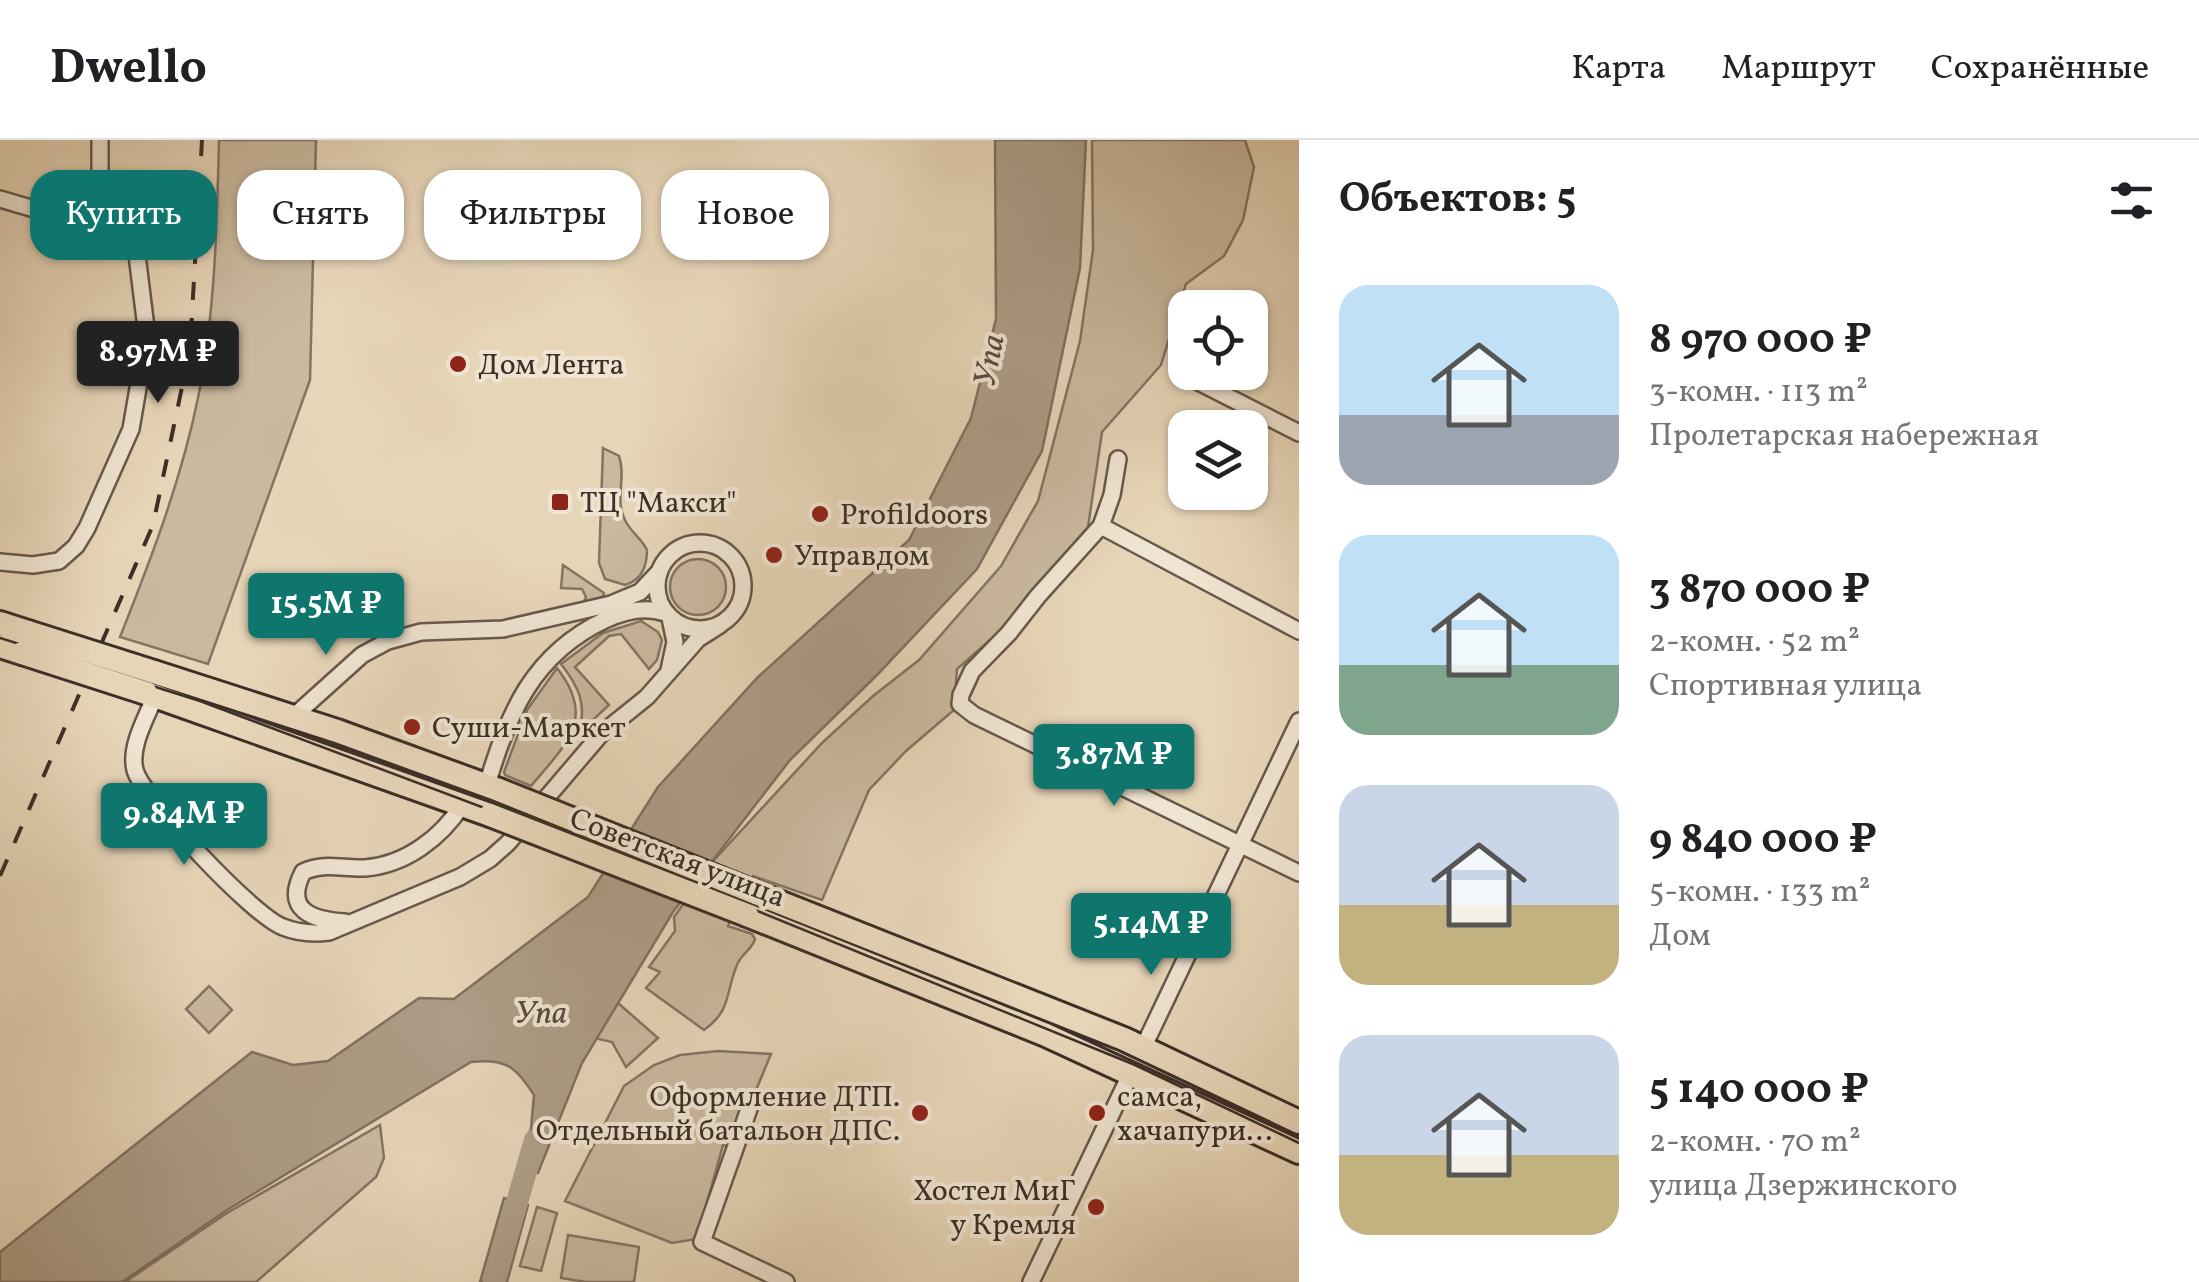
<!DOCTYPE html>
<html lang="ru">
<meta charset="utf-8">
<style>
:root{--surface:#fff;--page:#f6f6f6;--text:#202124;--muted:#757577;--line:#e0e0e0;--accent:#0f766e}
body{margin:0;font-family:Vollkorn,serif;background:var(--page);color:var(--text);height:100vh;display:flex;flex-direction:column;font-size:38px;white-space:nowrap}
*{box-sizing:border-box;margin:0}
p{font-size:32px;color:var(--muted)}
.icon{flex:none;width:55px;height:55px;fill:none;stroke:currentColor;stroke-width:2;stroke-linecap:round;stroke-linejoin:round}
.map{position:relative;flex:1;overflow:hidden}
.details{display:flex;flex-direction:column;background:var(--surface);width:900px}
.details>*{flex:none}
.guide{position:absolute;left:30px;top:30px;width:950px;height:90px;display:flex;gap:20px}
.controls{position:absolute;left:1168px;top:150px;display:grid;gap:20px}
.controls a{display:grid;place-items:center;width:100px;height:100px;border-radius:20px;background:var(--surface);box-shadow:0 2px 8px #0004;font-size:50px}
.price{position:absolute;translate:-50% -85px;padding:0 22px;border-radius:10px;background:var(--accent);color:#fff;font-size:32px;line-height:65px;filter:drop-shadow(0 2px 5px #0008)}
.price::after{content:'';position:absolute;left:50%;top:60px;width:30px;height:22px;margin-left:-15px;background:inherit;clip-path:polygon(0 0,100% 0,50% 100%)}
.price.on{background:#222;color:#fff}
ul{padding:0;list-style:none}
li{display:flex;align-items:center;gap:30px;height:250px;padding:0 40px}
li span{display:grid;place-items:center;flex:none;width:280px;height:200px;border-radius:30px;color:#555}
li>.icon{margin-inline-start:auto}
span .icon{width:120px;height:120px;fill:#fffc;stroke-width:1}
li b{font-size:42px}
h2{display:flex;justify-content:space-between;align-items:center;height:120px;padding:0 40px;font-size:42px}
.pill{padding:0 35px;border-radius:30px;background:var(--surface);box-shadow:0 2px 8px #0004;font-size:35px;line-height:90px}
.pill.on{background:var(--accent);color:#fff}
header{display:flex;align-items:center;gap:60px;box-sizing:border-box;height:140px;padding:0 50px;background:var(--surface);border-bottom:2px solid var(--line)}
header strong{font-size:48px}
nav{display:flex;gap:55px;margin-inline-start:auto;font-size:35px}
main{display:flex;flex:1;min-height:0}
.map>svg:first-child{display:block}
.green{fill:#cab99f;stroke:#847463;stroke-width:2.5}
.water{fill:#ad9d87;stroke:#807161;stroke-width:2.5}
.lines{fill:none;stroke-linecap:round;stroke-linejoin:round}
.river{stroke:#ad9d87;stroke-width:22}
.minor-casing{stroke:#68584b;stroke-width:20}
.primary-casing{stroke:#3d2f27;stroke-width:28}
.minor{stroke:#efe4d1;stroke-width:15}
.primary{stroke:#e7d5b8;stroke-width:22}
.tram{stroke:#3d2f27;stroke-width:2.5}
.rail{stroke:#3d2f27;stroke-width:4;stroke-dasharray:18 18;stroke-linecap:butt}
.primary-bridge-casing{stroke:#3d2f27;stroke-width:28;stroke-linecap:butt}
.primary-bridge{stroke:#e7d5b8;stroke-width:22}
.poi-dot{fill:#8f2418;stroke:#efe4d1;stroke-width:4}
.labels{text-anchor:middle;stroke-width:8;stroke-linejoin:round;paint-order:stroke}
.poi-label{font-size:30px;fill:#3d2f27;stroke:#efe4d1;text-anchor:start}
.street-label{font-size:30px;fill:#3d2f27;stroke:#efe4d1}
.water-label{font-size:32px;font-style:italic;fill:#594a3f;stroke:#efe4d1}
</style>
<header>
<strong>Dwello</strong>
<nav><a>Карта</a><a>Маршрут</a><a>Сохранённые</a></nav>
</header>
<main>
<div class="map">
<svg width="1299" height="1142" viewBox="0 0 1299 1142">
<rect width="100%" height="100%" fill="#e7d5b8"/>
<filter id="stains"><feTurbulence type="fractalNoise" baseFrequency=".002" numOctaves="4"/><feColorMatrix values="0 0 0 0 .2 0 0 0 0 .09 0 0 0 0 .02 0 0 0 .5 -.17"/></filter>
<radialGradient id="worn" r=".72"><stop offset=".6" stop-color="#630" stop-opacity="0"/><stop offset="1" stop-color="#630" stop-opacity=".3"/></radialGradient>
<!-- green -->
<path class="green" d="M 219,0 L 316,0 L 310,240 L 208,524 L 120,497 C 151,419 181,341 198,258 C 215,174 217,86 219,0 Z
M 1092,0 L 1245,0 L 1254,27 L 1243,80 L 1224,116 L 1186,144 L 1161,225 L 1102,292 L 1088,387 L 999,492 L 957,529 L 954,570 L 906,611 L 869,650 L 822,760 L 753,736 L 728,786 L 752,794 L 755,799 C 751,811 741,814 737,825 C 725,853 732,870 704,890 L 646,848 L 660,832 L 649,827 L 675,791 L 674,777 L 715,719 L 822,603 L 873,556 L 919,520 L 1001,426 L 1038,361 L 1080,201 L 1093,110 Z
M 603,308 L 619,316 C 626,336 616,356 623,375 C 627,390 641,397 647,410 C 647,426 642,440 625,445 L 605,439 L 599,423 Z
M670 447a28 28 0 1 1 56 0a28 28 0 1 1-56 0Z
M 563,425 L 604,453 L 602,459 L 583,464 L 586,457 L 582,449 L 561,448 Z
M 641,481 L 658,492 L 662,500 L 657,520 L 649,529 L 621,494 L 609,496 L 575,527 L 609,565 L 579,593 C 587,564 579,547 561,524 L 603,493 Z
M 557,528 C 597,579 566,604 531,646 L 505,635 L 504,632 L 527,570 Z
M 209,846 L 232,870 L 209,893 L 186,869 Z
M 618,863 L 658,898 L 626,927 L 612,902 L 594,898 Z
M 718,911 L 771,914 L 732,1008 L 723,1005 L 697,1099 L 672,1103 L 565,1061 L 624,946 L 654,925 L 680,915 Z
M 380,985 L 384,1018 L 376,1037 L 256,1142 L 125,1142 L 227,1073 Z
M 537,1067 L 557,1073 L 541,1131 L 520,1126 Z
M 568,1095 L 639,1107 L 634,1142 L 586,1142 L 561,1138 Z"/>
<!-- water -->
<path class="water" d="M 995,0 L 1086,0 L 1080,128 L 1042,311 L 977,429 L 876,536 L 790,620 L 673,772 L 582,923 L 538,1033 L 519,1028 L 531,988 L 534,955 C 516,927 506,918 471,922 L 227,1070 L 122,1142 L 0,1142 L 0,1112 L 252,912 L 293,925 L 328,921 L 419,858 L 454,859 L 588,757 L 658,647 L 758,537 L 909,400 L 971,278 L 996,179 Z
M 504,1058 L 528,1065 L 507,1142 L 480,1142 Z"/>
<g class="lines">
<!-- river -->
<path class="river" d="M 494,1142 L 535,1000"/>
<defs>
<path id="minor" d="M 0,59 L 123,95 L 137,115 L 147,196 L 131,289 L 87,388 L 76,406 L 59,421 L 33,425 L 0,422
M 91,85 L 100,40 L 100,0
M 1187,236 L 1299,293
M 1118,319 L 1112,355 L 1101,386 L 1038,456 L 1009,493 L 972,531 L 961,555 L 960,564 L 974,575 L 1299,733
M 1101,386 L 1299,491
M657 446a43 43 0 1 1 86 0a43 43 0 1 1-86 0Z
M 669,530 L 675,502 L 670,478
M 155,556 C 147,577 129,606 135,630 C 143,659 253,776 283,787 C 298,793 313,794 329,792 L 460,737 L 490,719 L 508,703 L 601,594 L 647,557 L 698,499 L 720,485
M 293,577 L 362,515 L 388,501 L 421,492 L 503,489 L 611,464 L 640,452 L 658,433
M 487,645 C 508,573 533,514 605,480 C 624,471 645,466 665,473
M 345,782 C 313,780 283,771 303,732 C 324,722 342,729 365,728 C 405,725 441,698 462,665
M 1143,908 L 1299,581
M 749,969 L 702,1102 L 786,1142
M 1031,1142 L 1131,933"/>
<path id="primary" d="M 0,483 L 28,492
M 0,506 L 22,513
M 154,532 L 337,591 L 499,650
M 146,553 L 490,675
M 756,753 L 1124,899 L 1299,982
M 747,775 L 1046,895 L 1299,1012"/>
</defs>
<!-- minor casing -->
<use href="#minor" class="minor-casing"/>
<!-- primary casing -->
<use href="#primary" class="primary-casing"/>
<!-- minor -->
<use href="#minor" class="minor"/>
<!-- primary -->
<use href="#primary" class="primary"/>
<!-- tram -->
<path class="tram" d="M 0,498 L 200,561 L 750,768 L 1135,925 L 1299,1003"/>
<!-- rail -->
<path class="rail" d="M 0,736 L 153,385 L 190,209 L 202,0"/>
<defs>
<path id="primary-bridge" d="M 28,492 L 154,532
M 22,513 L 146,553
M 499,650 L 756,753
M 490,675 L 747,775"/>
</defs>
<!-- primary-bridge casing -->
<use href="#primary-bridge" class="primary-bridge-casing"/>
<!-- primary-bridge -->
<use href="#primary-bridge" class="primary-bridge"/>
</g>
<!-- markers -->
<g class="poi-dot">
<circle cx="458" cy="224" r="10"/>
<rect x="550" y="352" width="20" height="20" rx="5"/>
<circle cx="820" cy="374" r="10"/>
<circle cx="774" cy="415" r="10"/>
<circle cx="412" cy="587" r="10"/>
<circle cx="920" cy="973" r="10"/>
<circle cx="1097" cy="973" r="10"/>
<circle cx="1096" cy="1067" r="10"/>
</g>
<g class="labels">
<!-- poi labels -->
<g class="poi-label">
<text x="478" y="234">Дом Лента</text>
<text x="580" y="372">ТЦ "Макси"</text>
<text x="840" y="384">Profildoors</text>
<text x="794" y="425">Управдом</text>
<text x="432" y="597">Суши-Маркет</text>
<text x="900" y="966" text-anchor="end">Оформление ДТП.<tspan x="900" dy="34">Отдельный батальон ДПС.</tspan></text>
<text x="1117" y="966">самса,<tspan x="1117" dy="34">хачапури...</tspan></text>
<text x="1076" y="1060" text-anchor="end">Хостел МиГ<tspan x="1076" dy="34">у Кремля</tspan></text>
</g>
<!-- street labels -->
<g class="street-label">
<text transform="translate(678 717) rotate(21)" y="10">Советская улица</text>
</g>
<!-- water labels -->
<g class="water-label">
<text transform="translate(988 220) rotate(-79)" y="11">Упа</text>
<text x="541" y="883">Упа</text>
</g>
</g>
<rect width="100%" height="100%" filter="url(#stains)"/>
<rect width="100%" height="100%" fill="url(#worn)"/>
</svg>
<div class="controls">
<a><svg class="icon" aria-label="locate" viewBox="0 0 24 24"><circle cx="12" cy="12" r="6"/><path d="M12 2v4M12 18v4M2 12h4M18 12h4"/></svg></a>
<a><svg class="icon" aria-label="layers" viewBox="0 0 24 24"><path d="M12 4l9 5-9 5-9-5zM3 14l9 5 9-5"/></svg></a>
</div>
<b class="price on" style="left:158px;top:266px">8.97M ₽</b>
<b class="price" style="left:326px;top:518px">15.5M ₽</b>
<b class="price" style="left:1114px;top:669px">3.87M ₽</b>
<b class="price" style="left:184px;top:728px">9.84M ₽</b>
<b class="price" style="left:1151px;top:838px">5.14M ₽</b>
<div class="guide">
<a class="pill on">Купить</a>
<a class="pill">Снять</a>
<a class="pill">Фильтры</a>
<a class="pill">Новое</a>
</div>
</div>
<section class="details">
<h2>Объектов: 5<svg class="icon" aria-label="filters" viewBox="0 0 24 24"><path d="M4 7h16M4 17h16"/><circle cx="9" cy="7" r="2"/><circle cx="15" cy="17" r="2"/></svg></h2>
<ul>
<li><span style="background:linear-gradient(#bfe0f5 65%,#9aa5b1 0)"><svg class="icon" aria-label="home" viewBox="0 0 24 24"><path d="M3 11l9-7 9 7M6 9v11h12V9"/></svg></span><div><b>8 970 000 ₽</b><p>3-комн. · 113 m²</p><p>Пролетарская набережная</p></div></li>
<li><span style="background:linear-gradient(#bfe0f5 65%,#7fa58c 0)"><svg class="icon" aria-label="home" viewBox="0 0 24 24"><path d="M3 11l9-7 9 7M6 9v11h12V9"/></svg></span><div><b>3 870 000 ₽</b><p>2-комн. · 52 m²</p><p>Спортивная улица</p></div></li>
<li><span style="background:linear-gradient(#c9d6e8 60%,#c2b280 0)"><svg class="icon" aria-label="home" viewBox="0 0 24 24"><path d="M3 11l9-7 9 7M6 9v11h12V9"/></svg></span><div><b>9 840 000 ₽</b><p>5-комн. · 133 m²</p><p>Дом</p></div></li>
<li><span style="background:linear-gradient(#c9d6e8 60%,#c2b280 0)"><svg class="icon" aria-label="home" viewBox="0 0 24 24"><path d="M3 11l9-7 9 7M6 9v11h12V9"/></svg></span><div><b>5 140 000 ₽</b><p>2-комн. · 70 m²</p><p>улица Дзержинского</p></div></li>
</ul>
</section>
</main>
